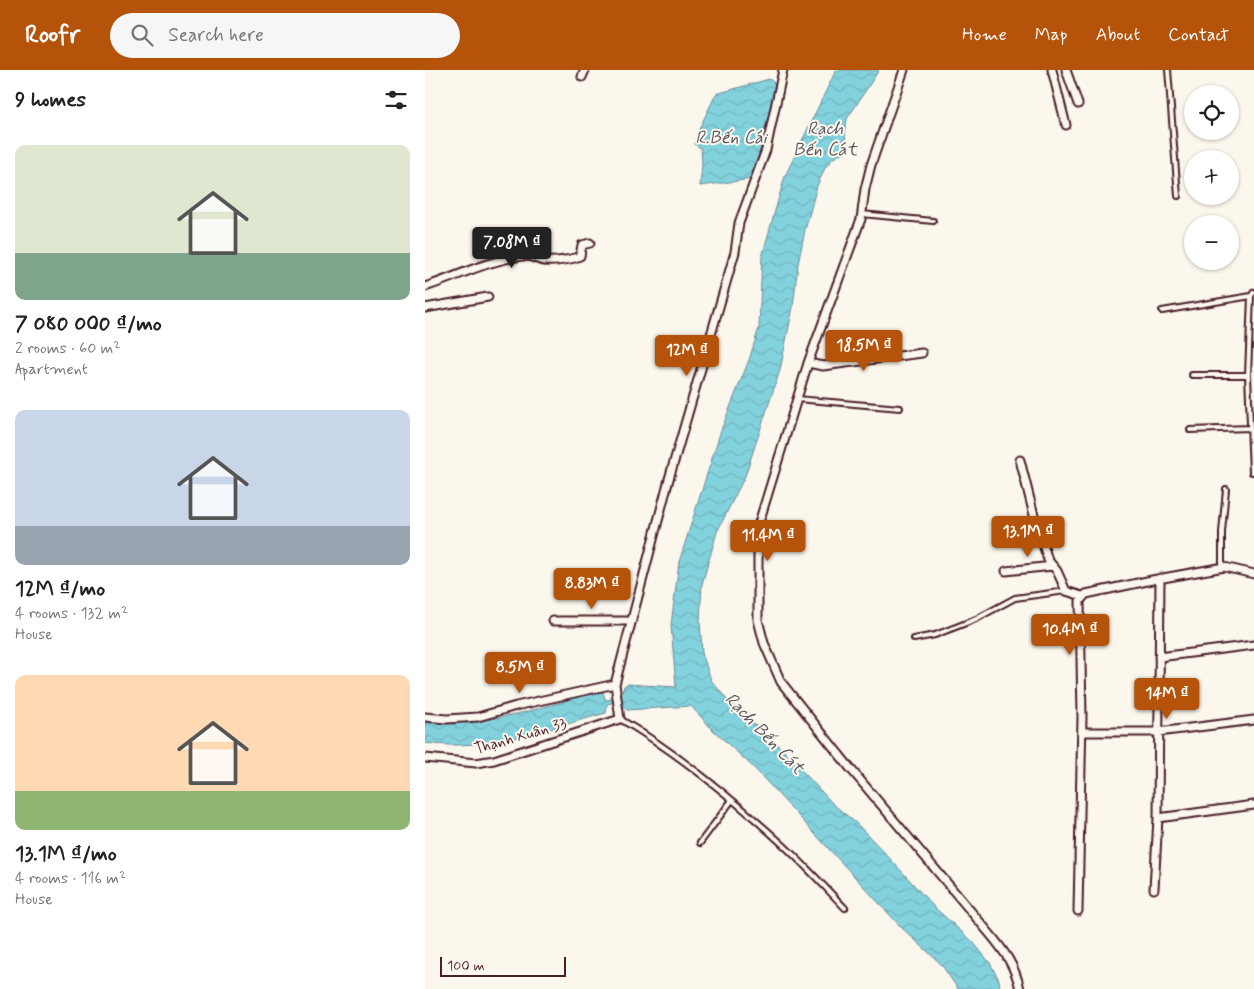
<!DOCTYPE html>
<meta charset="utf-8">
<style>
:root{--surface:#fff;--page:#f6f6f6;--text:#222;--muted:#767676;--accent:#b45309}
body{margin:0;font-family:Mynerve,sans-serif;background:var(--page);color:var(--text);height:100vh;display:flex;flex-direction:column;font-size:19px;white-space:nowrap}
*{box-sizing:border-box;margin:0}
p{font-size:16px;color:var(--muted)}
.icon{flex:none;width:28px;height:28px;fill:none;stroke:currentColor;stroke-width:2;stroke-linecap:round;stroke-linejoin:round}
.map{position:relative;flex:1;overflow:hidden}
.side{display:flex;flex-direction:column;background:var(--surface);width:425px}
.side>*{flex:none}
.controls{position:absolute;left:759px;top:15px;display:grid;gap:10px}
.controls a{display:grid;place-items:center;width:55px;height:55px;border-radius:50%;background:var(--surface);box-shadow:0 1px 4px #0004;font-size:25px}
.scale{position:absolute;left:15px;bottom:12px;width:126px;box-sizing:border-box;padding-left:5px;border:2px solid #4a1f2b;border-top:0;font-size:14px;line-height:18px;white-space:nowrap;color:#4a1f2b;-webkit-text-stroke:4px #fbf7ec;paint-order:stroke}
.price{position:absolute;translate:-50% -42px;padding:0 11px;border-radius:5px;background:var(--accent);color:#fff;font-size:16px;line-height:32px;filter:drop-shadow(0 1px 2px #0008)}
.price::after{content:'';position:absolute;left:50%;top:30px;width:15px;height:11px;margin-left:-8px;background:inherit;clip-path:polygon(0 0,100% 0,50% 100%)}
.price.on{background:#222;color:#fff}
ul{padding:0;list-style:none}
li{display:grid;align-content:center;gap:10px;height:265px;padding:0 15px}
li span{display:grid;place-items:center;height:155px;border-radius:10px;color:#555}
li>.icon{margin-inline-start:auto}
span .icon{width:90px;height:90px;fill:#fffc;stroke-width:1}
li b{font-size:21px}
h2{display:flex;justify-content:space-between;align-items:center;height:60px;padding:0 15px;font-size:21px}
header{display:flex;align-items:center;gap:30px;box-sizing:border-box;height:70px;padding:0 25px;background:var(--accent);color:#fff}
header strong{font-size:24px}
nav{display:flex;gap:28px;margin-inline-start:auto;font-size:18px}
.search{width:350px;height:45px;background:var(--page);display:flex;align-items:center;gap:12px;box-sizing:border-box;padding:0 18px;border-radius:28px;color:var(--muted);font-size:19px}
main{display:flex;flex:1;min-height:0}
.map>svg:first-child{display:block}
.water{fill:url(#water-waves);stroke:#6c8a96}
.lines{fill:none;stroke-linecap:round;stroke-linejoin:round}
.service-casing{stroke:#4a1f2b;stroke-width:8}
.minor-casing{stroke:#4a1f2b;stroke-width:11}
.service{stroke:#fbf7ec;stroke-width:4}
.minor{stroke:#fbf7ec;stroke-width:7}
.labels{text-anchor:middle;stroke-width:4;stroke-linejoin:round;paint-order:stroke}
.street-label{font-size:16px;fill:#4a1f2b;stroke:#fbf7ec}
.water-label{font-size:18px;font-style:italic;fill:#5b5561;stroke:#fbf7ec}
</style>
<header>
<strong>Roofr</strong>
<div class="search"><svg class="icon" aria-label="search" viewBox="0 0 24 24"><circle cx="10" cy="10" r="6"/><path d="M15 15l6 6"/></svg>Search here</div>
<nav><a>Home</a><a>Map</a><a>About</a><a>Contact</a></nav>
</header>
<main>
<section class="side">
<h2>9 homes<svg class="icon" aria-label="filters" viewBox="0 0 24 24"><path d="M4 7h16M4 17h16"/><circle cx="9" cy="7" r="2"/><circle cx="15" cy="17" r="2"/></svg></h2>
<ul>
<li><span style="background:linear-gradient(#dfe7d0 70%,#7fa58c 0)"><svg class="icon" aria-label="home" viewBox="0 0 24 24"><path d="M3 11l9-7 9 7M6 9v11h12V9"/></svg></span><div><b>7 080 000 ₫/mo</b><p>2 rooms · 60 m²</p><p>Apartment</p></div></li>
<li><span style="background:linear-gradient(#c9d6e8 75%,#9aa5b1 0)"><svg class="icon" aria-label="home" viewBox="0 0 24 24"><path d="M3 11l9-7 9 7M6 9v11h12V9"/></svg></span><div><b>12M ₫/mo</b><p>4 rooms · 132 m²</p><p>House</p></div></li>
<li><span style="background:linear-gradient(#ffd9b3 75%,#8fb573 0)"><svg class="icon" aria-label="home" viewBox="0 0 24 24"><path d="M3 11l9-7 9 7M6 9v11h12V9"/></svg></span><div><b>13.1M ₫/mo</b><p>4 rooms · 116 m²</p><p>House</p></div></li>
</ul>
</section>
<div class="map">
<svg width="829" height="919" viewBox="0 0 829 919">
<defs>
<pattern id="water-waves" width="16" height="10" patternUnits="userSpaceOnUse" patternTransform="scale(1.25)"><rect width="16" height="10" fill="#82d2de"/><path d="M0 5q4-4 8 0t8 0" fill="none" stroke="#72b4bf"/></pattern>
</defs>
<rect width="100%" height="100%" fill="#fbf7ec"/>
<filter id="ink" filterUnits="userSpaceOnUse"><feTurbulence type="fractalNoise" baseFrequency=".02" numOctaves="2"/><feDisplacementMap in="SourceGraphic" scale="10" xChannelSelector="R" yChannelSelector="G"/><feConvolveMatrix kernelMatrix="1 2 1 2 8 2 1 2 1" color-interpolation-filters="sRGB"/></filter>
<g filter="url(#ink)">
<!-- water -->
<path class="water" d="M 411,0 L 454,0 L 422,49 L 420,64 L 422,80 L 407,89 L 400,98 L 392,116 L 380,160 L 373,194 L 368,237 L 355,300 L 320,406 L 292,462 L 286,483 L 277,514 L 275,551 L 277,583 L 286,610 L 304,632 L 356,678 L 408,734 L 432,754 L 459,782 L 509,837 L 548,872 L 565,893 L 574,910 L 575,919 L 533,919 L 516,894 L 477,858 L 329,698 L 286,658 L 266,636 L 202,640 L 195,631 L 182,634 L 181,643 C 122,659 62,682 0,673 L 0,651 C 59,659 119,636 175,621 L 178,622 L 180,629 L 183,630 L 196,625 L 199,616 L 202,614 L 251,617 L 246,555 L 254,492 L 296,360 L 324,290 L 334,258 L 337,186 L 360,106 Z
M 344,9 C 351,12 351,18 350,25 L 327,109 L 275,116 L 277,95 L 276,78 L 269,74 L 275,57 L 291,24 Z"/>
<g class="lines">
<defs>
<path id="service" d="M 743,0 L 753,126
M 437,144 L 508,151
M 737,241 L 826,226
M 767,305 L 823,305
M 372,329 L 475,338
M 765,360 L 825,358
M 827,402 L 823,305 L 826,226 L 829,222
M 797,497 L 797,462 L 801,419
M 489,569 L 510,565 L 536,555 L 551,549 L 590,528 L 641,521
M 195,649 C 253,683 306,727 355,772 C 378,793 399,816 420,838
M 275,773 L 307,730"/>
<path id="minor" d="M 479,0 L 446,95 L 440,119 L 436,149 L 383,293 L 333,456 L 333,550 L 339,573 L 356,612 L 425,698 L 565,864 C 580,882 590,896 595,919
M 627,0 L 641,55
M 641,0 L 653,34
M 157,7 L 160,0
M 0,217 C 34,206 60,191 97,186 C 109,185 110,190 119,191 C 129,192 141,190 150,188 L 155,186 L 157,175 L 165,173
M 0,238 L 63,227
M 383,293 L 398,296 L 497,283
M 595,390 L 611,453 L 623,490 L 632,501 L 641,521 L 657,526
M 581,501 L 628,496
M 128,551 L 207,551
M 734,587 L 829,575
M 0,647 L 22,649 L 53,647 L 91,636 L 190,614
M 657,662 L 733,662 L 829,650
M 0,688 L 51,693 L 69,690 L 195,649 L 190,614 L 244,409 L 310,182 L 314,153 L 341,80 L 358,0
M 733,748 L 829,735
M 729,819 L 733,748 L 735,508
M 653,841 L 657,647 L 655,531 L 661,524 L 727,510 L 799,497 L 829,504"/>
</defs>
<!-- service casing -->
<use href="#service" class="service-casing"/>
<!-- minor casing -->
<use href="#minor" class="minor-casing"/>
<!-- service -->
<use href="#service" class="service"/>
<!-- minor -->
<use href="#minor" class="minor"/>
</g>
</g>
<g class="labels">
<!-- street labels -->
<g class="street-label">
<text transform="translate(95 665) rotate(-16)" y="6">Thạnh Xuân 33</text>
</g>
<!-- water labels -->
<g class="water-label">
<text x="400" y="64">Rạch<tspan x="400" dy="21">Bến Cát</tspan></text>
<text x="306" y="73">R.Bến Cái</text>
<text transform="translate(340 663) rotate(46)" y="6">Rạch Bến Cát</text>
</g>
</g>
</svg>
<div class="controls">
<a><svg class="icon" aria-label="locate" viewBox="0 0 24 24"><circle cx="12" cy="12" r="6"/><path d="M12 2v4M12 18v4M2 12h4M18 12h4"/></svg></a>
<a>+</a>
<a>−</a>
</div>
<div class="scale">100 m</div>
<b class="price on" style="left:87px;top:199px">7.08M ₫</b>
<b class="price" style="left:439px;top:302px">18.5M ₫</b>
<b class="price" style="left:262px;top:307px">12M ₫</b>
<b class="price" style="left:603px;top:488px">13.1M ₫</b>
<b class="price" style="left:343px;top:492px">11.4M ₫</b>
<b class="price" style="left:167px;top:540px">8.83M ₫</b>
<b class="price" style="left:645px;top:586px">10.4M ₫</b>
<b class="price" style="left:95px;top:624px">8.5M ₫</b>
<b class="price" style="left:742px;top:650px">14M ₫</b>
</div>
</main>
